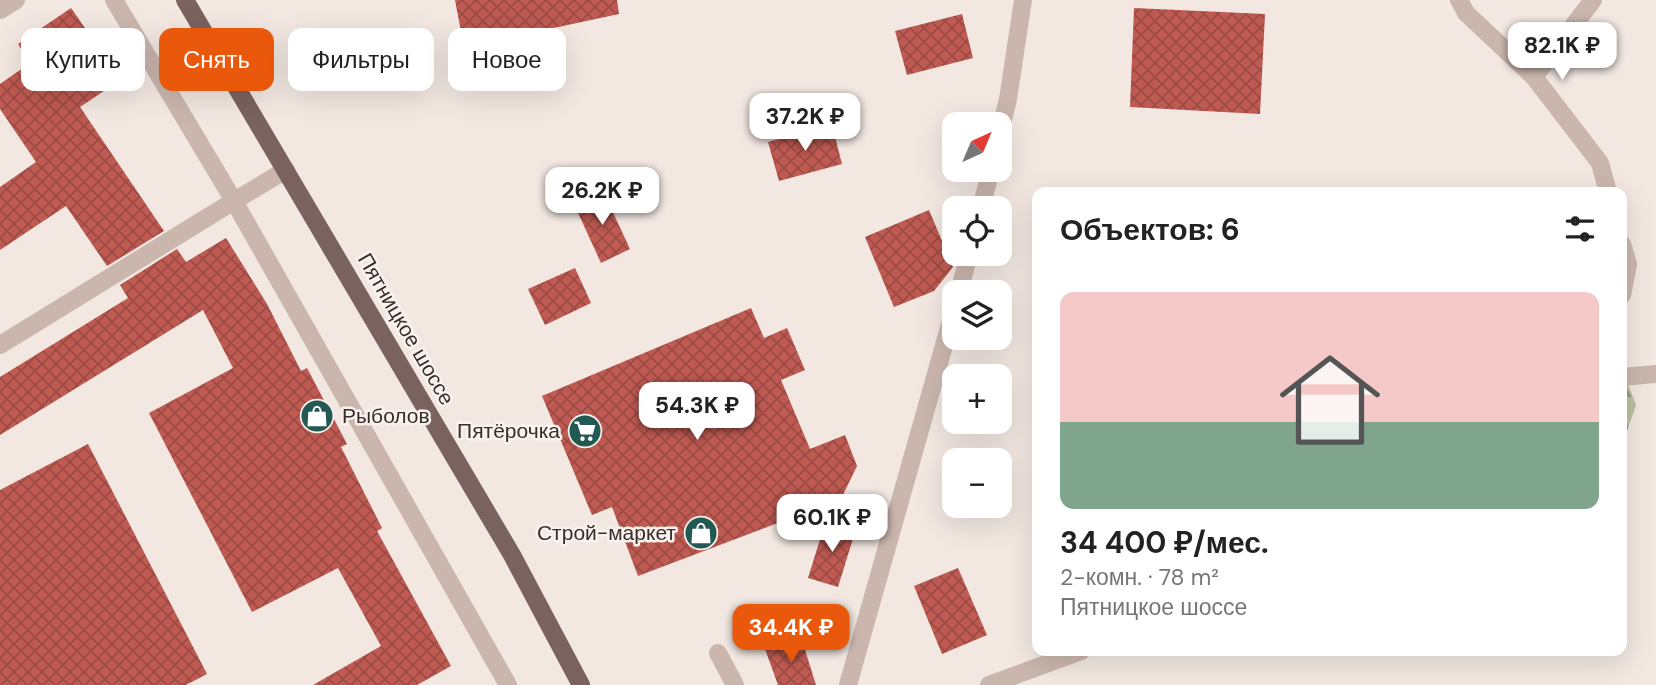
<!DOCTYPE html>
<html lang="ru">
<meta charset="utf-8">
<style>
:root{--surface:#fff;--page:#f6f6f6;--text:#222;--muted:#767676;--line:#e0e0e0;--accent:#ea580c}
body{margin:0;font-family:"DM Sans",sans-serif;background:var(--page);color:var(--text);height:100vh;display:flex;flex-direction:column;font-size:26px;white-space:nowrap}
*{box-sizing:border-box;margin:0}
p{font-size:23px;color:var(--muted)}
.icon{flex:none;width:38px;height:38px;fill:none;stroke:currentColor;stroke-width:2;stroke-linecap:round;stroke-linejoin:round}
.map{position:relative;flex:1;overflow:hidden}
.sheet{position:absolute;left:1032px;top:187px;width:595px;height:469px;display:flex;flex-direction:column;background:var(--surface);border-radius:14px;box-shadow:0 7px 28px #0002}
.sheet>*{flex:none}
.top-card{position:absolute;left:21px;top:28px;width:665px;height:63px;display:flex;gap:14px}
.needle{width:46px;rotate:44deg}
.controls{position:absolute;left:942px;top:112px;display:grid;gap:14px}
.controls a{display:grid;place-items:center;width:70px;height:70px;border-radius:14px;background:var(--surface);box-shadow:0 7px 28px #0002;font-size:35px}
.price{position:absolute;translate:-50% -60px;padding:0 16px;border-radius:14px;background:#fff;color:#222;font-size:23px;line-height:46px;filter:drop-shadow(0 2px 4px #0008)}
.price::after{content:'';position:absolute;left:50%;top:42px;width:21px;height:16px;margin-left:-10px;background:inherit;clip-path:polygon(0 0,100% 0,50% 100%)}
.price.on{background:var(--accent);color:#fff}
ul{padding:0;list-style:none}
li{display:grid;align-content:center;gap:14px;height:371px;padding:0 28px}
li+li{border-top:2px solid var(--line)}
li span{display:grid;place-items:center;height:217px;border-radius:14px;color:#555}
li>.icon{margin-inline-start:auto}
span .icon{width:126px;height:126px;fill:#fffc;stroke-width:1}
li b{font-size:30px}
h2{display:flex;justify-content:space-between;align-items:center;height:84px;padding:0 28px;font-size:30px}
.pill{padding:0 24px;border-radius:14px;background:var(--surface);box-shadow:0 7px 28px #0002;font-size:24px;line-height:63px}
.pill.on{background:var(--accent);color:#fff}
.map>svg:first-child{display:block}
.forest{fill:url(#forest-firs)}
.building{fill:url(#building-cross-hatch)}
.lines{fill:none;stroke-linecap:round;stroke-linejoin:round}
.lane{stroke:#cab6ad;stroke-width:18}
.street{stroke:#cab6ad;stroke-width:18}
.primary{stroke:#7a625e;stroke-width:18}
.labels{text-anchor:middle;stroke-width:5;stroke-linejoin:round;paint-order:stroke}
.street-label{font-size:21px;fill:#392d2b;stroke:#faf2ee}
.poi-label{font-size:21px;fill:#392d2b;stroke:#faf2ee;text-anchor:end}
</style>
<div class="map">
<svg width="1656" height="685" viewBox="0 0 1656 685">
<defs>
<pattern id="forest-firs" width="22" height="20" patternUnits="userSpaceOnUse" patternTransform="scale(1.75)"><rect width="22" height="20" fill="#bcc1a2"/><path d="M5 1l3.5 6h-7zM16 11l3.5 6h-7z" fill="#9a9d84"/></pattern>
<pattern id="building-cross-hatch" width="8" height="8" patternUnits="userSpaceOnUse" patternTransform="scale(1.75)"><rect width="8" height="8" fill="#bf5a52"/><path d="M0 0l8 8M0 8l8-8" fill="none" stroke="#9c4b44"/></pattern>
</defs>
<rect width="100%" height="100%" fill="#f2e7e1"/>
<!-- forest -->
<path class="forest" d="M 1622,375 L 1625,376 L 1636,405 L 1622,446 Z"/>
<!-- building -->
<path class="building" d="M 455,0 L 617,0 L 619,14 L 464,47 Z
M 71,8 L 90,35 L 82,40 L 113,85 L 80,107 L 164,231 L 107,266 L 66,206 L 0,250 L 0,187 L 36,162 L 0,109 L 0,84 L 30,63 L 18,44 Z
M 1134,8 L 1265,14 L 1260,114 L 1130,107 Z
M 962,14 L 973,58 L 907,75 L 895,31 Z
M 832,125 L 842,164 L 779,181 L 768,142 Z
M 603,191 L 630,249 L 601,263 L 574,204 Z
M 929,210 L 953,267 L 934,291 L 894,307 L 865,237 Z
M 226,238 L 267,304 L 301,371 L 307,368 L 347,444 L 341,447 L 382,528 L 377,531 L 451,666 L 417,685 L 313,685 L 381,646 L 338,568 L 252,612 L 149,413 L 233,368 L 203,310 L 0,435 L 0,377 L 128,298 L 120,285 L 177,249 L 186,262 Z
M 575,268 L 591,303 L 545,325 L 528,289 Z
M 751,308 L 764,338 L 787,328 L 805,370 L 781,380 L 810,449 L 845,435 L 857,466 L 841,499 L 638,576 L 612,507 L 592,515 L 542,396 Z
M 88,444 L 207,674 L 186,685 L 0,685 L 0,490 Z
M 826,520 L 856,529 L 838,587 L 808,578 Z
M 958,568 L 987,635 L 942,654 L 914,586 Z
M 801,637 L 816,685 L 778,685 L 765,649 Z"/>
<g class="lines">
<!-- lane -->
<path class="lane" d="M 114,0 L 234,201 L 286,170
M 0,10 L 16,0
M 999,135 L 1008,99 L 1023,0
M 981,208 L 991,170
M 959,292 L 969,254
M 0,345 L 234,201 L 508,685
M 718,653 L 735,685
M 848,685 L 954,310"/>
<!-- street -->
<path class="street" d="M 1459,0 L 1466,13 L 1534,77 L 1600,163 L 1608,192
M 1534,77 L 1593,0
M 1622,244 L 1628,264 L 1622,295
M 1622,377 L 1656,374
M 989,685 L 1081,651"/>
<!-- primary -->
<path class="primary" d="M 185,0 L 512,555 L 581,685"/>
</g>
<!-- icons -->
<defs>
<symbol id="shop-disc" viewBox="-11 -11 22 22"><circle r="9.5" fill="#235953" stroke="#faf2ee"/><path d="M-5-2.5h2.3a2.7 3.5 0 0 1 5.4 0H5L5.5 6h-11ZM-1.5-2.5h3a1.5 2.3 0 0 0-3 0Z" fill="#fff"/></symbol>
<symbol id="supermarket-disc" viewBox="-11 -11 22 22"><circle r="9.5" fill="#235953" stroke="#faf2ee"/><path d="M-6-5.5h2.5l.6 2H6L4.5 2H-2.5L-4.4-4H-6ZM-1.5 3.2a1.3 1.3 0 1 0 .1 0ZM3 3.2a1.3 1.3 0 1 0 .1 0Z" fill="#fff"/></symbol>
</defs>
<g fill-rule="evenodd">
<use href="#shop-disc" x="298" y="397" width="38" height="38"/>
<use href="#supermarket-disc" x="566" y="412" width="38" height="38"/>
<use href="#shop-disc" x="682" y="514" width="38" height="38"/>
</g>
<g class="labels">
<!-- street labels -->
<g class="street-label">
<text transform="translate(406 329) rotate(60)" y="7">Пятницкое шоссе</text>
</g>
<!-- poi labels -->
<g class="poi-label">
<text x="342" y="423" text-anchor="start">Рыболов</text>
<text x="560" y="438">Пятёрочка</text>
<text x="676" y="540">Строй-маркет</text>
</g>
</g>
</svg>
<div class="controls">
<a><svg class="needle" viewBox="-14 -14 28 28"><path d="M0-13l5 13h-10z" fill="#e53935"/><path d="M0 13l5-13h-10z" fill="#767676"/></svg></a>
<a><svg class="icon" aria-label="locate" viewBox="0 0 24 24"><circle cx="12" cy="12" r="6"/><path d="M12 2v4M12 18v4M2 12h4M18 12h4"/></svg></a>
<a><svg class="icon" aria-label="layers" viewBox="0 0 24 24"><path d="M12 4l9 5-9 5-9-5zM3 14l9 5 9-5"/></svg></a>
<a>+</a>
<a>−</a>
</div>
<b class="price" style="left:1562px;top:82px">82.1K ₽</b>
<b class="price" style="left:805px;top:153px">37.2K ₽</b>
<b class="price" style="left:602px;top:227px">26.2K ₽</b>
<b class="price" style="left:697px;top:442px">54.3K ₽</b>
<b class="price" style="left:832px;top:554px">60.1K ₽</b>
<b class="price on" style="left:791px;top:664px">34.4K ₽</b>
<div class="top-card">
<a class="pill">Купить</a>
<a class="pill on">Снять</a>
<a class="pill">Фильтры</a>
<a class="pill">Новое</a>
</div>
<section class="sheet">
<h2>Объектов: 6<svg class="icon" aria-label="filters" viewBox="0 0 24 24"><path d="M4 7h16M4 17h16"/><circle cx="9" cy="7" r="2"/><circle cx="15" cy="17" r="2"/></svg></h2>
<ul>
<li><span style="background:linear-gradient(#f6c9c9 60%,#7fa58c 0)"><svg class="icon" aria-label="home" viewBox="0 0 24 24"><path d="M3 11l9-7 9 7M6 9v11h12V9"/></svg></span><div><b>34 400 ₽/мес.</b><p>2-комн. · 78 m²</p><p>Пятницкое шоссе</p></div></li>
</ul>
</section>
</div>
